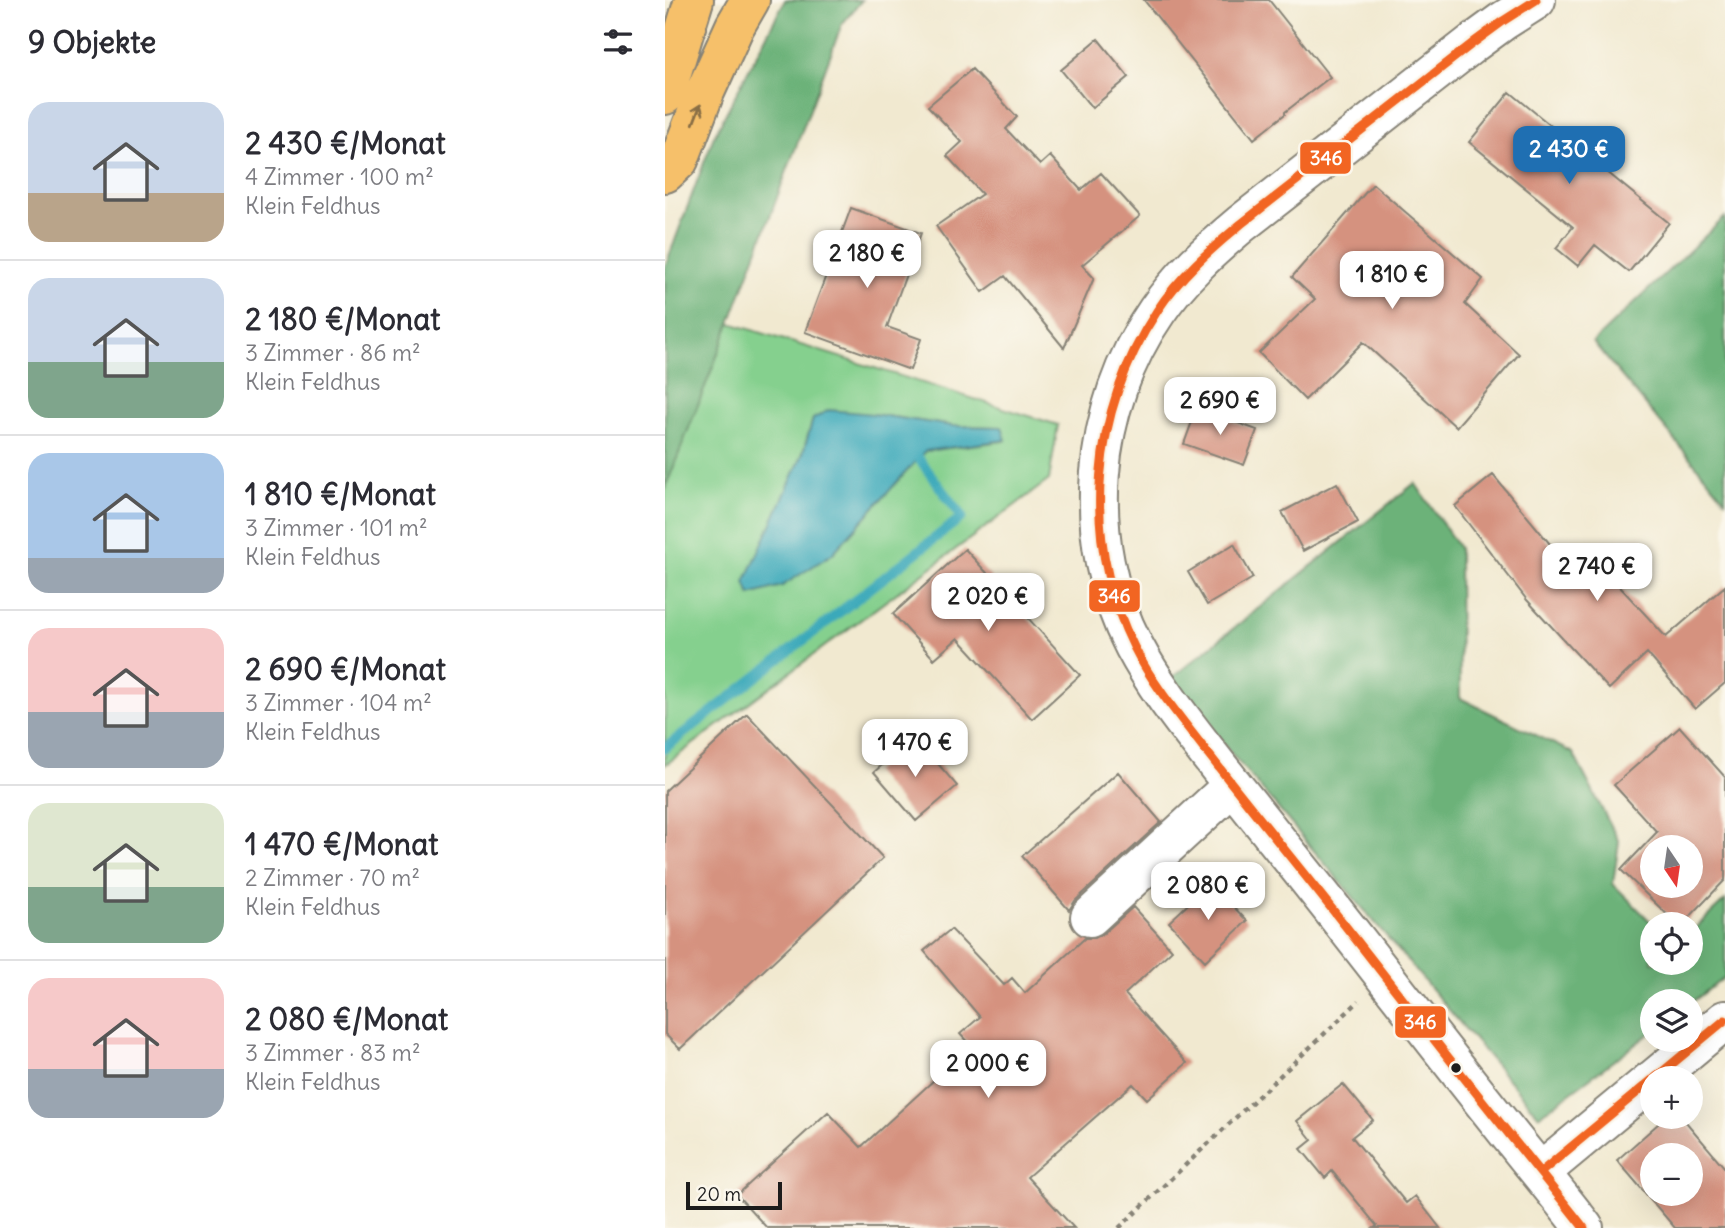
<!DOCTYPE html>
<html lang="de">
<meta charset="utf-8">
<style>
:root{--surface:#fff;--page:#f7f7f7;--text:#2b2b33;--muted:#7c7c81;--line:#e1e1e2;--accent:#1f6fb2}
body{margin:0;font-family:Delius,sans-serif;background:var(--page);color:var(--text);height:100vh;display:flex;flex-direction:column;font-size:26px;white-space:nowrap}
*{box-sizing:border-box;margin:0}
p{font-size:23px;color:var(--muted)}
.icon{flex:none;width:38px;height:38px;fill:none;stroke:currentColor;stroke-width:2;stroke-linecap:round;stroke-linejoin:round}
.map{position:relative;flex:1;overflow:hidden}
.side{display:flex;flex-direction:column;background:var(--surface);width:665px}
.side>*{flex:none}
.needle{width:46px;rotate:167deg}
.tools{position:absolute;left:975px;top:835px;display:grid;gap:14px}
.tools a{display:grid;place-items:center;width:63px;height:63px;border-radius:50%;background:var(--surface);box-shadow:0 7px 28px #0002;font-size:35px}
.scale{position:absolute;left:21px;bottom:18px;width:96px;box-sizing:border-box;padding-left:7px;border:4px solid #1c1c1c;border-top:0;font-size:19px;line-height:24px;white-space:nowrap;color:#1c1c1c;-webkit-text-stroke:5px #fbf7ec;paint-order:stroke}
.price{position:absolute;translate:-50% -60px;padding:0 16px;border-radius:14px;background:#fff;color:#222;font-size:23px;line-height:46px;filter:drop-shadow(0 2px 4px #0008)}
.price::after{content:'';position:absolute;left:50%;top:42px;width:21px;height:16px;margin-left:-10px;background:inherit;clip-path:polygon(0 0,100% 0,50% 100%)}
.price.current{background:var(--accent);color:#fff}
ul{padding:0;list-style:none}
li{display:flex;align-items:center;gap:21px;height:175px;padding:0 28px}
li+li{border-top:2px solid var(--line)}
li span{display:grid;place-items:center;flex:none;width:196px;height:140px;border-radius:21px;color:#555}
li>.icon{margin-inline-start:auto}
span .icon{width:84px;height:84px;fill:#fffc;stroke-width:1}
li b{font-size:30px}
h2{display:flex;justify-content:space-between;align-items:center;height:84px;padding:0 28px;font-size:30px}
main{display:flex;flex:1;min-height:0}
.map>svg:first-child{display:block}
.green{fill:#85d08e;stroke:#507655;stroke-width:2;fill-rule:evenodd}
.forest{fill:#6cb279;stroke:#44674a;stroke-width:2}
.water{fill:#3ba9ba;stroke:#2c626b;stroke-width:2}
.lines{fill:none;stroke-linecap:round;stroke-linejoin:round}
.stream{stroke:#3ba9ba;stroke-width:10}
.building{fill:#d5927f;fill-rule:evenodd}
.minor-casing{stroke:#868276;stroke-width:42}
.highway-casing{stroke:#868276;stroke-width:42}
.path{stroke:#868276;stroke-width:4.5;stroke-dasharray:5 5;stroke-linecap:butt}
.minor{stroke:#fff;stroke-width:38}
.highway{stroke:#f6c06b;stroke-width:38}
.bus-1-casing{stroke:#fbf7ec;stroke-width:14}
.bus-1{stroke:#f26522;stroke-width:9}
.oneway{stroke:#896e44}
.bus-dot{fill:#1c1c1c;stroke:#fbf7ec;stroke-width:2.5}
.line-badge{stroke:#fbf7ec;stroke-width:2.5}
.badge-label{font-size:19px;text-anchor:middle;font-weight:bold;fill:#fff}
</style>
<main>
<section class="side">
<h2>9 Objekte<svg class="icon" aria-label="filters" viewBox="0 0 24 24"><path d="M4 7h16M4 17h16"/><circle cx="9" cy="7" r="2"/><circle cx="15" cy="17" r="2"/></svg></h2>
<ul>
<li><span style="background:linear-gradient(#c9d6e8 65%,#b9a48a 0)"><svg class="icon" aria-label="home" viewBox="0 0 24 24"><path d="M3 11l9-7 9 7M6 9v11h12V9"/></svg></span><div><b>2 430 €/Monat</b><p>4 Zimmer · 100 m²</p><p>Klein Feldhus</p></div></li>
<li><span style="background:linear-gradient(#c9d6e8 60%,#7fa58c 0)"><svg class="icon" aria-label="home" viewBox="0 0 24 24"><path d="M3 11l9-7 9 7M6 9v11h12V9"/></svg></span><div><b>2 180 €/Monat</b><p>3 Zimmer · 86 m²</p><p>Klein Feldhus</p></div></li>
<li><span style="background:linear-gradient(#a9c7e8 75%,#9aa5b1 0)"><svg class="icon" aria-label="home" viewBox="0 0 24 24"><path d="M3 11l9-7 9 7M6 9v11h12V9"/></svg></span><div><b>1 810 €/Monat</b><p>3 Zimmer · 101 m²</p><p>Klein Feldhus</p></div></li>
<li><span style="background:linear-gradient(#f6c9c9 60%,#9aa5b1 0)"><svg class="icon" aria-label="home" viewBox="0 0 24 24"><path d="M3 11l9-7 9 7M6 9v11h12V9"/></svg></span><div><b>2 690 €/Monat</b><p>3 Zimmer · 104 m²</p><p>Klein Feldhus</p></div></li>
<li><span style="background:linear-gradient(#dfe7d0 60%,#7fa58c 0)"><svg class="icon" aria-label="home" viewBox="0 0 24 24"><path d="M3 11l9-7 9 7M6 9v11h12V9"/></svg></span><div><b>1 470 €/Monat</b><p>2 Zimmer · 70 m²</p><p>Klein Feldhus</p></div></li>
<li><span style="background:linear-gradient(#f6c9c9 65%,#9aa5b1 0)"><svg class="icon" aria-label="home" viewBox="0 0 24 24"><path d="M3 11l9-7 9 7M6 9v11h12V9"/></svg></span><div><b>2 080 €/Monat</b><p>3 Zimmer · 83 m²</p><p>Klein Feldhus</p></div></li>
</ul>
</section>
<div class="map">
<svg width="1060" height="1228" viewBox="0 0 1060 1228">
<rect width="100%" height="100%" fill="#fbf7ec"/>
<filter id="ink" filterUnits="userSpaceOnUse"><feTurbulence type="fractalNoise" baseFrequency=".0143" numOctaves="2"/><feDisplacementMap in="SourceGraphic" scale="14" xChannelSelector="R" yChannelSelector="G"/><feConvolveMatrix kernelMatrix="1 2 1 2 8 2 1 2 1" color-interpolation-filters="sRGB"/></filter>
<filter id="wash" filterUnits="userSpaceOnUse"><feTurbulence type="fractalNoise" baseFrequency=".00686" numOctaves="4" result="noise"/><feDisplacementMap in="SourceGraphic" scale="28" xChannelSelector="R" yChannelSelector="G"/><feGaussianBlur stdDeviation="1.57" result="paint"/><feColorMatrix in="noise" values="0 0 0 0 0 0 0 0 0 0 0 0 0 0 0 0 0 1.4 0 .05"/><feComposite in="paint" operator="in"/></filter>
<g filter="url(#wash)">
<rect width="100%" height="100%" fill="#f1e9d0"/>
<!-- green -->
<path class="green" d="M 65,323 L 393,425 L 384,480 L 0,765 L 0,486 ZM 208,414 L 288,426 L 336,427 L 340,441 L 260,451 L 167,554 L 137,456 L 148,419 Z"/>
<!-- forest -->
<path class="forest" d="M 120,0 L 197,0 L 177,24 L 65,323 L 0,489 L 0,267 L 49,136 Z
M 1060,217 L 1060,500 L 928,342 Z
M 750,483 L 794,548 L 795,698 L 908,753 L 954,842 L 948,884 L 988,924 L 987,962 L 1026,962 L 1026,932 L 1060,900 L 1060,977 L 1026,1003 L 1026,1001 L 987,1001 L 987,1032 L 874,1116 L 504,680 Z"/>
<!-- water -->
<path class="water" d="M 164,410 L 208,414 L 288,426 L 337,427 L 341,440 L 260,451 L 167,554 L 117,586 L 85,595 L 80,582 L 137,456 L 148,419 Z"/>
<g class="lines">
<!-- stream -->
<path class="stream" d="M 0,748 L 297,517 L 246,448"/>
</g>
<g id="blocks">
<!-- building -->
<path class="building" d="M 479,0 L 604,0 L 665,77 L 620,112 L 620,114 L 589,139 Z
M 433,39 L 464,77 L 427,108 L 396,70 Z
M 307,69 L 352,117 L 341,129 L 375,165 L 385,156 L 416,190 L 436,173 L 475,216 L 417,265 L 429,278 L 399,348 L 340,276 L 318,292 L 271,226 L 317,194 L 282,156 L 297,142 L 263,106 Z
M 845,92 L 1004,223 L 964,272 L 930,245 L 913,266 L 891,248 L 908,227 L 804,142 Z
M 708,184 L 818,279 L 800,304 L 854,354 L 791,427 L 698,342 L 640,400 L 594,353 L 650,299 L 627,277 Z
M 186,208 L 256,233 L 222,327 L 256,339 L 245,370 L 140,332 Z
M 532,408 L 592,430 L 579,465 L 519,444 Z
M 828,475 L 904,567 L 922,551 L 1001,637 L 1060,586 L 1060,683 L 1030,709 L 982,653 L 944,689 L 862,600 L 790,506 Z
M 672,483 L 693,522 L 638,551 L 617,512 Z
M 569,544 L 588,578 L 542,605 L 523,572 Z
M 300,549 L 415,675 L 367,719 L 293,638 L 269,659 L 228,614 Z
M 82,714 L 218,858 L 15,1049 L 0,1034 L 0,791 Z
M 1015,727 L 1060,777 L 1060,880 L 1018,924 L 1012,924 L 956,870 L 992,832 L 949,785 ZM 987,847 L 1026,847 L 1026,886 L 987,886 Z
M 250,737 L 292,786 L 251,821 L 209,772 Z
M 453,772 L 496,822 L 410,901 L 404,910 L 357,856 Z
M 546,883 L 582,921 L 540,961 L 504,922 Z
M 468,907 L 507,950 L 460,994 L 522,1063 L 482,1099 L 468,1084 L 362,1177 L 409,1228 L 102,1228 L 72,1195 L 163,1112 L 196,1147 L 306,1046 L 295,1034 L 315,1017 L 259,951 L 286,929 L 339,985 L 347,978 L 360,993 L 420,938 L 430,938 L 439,933 Z
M 678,1084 L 708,1120 L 687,1137 L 741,1203 L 750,1196 L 775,1228 L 709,1228 L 712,1226 L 667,1171 L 660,1178 L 636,1149 L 647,1140 L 632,1121 Z
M 1002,1116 L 1016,1116 L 1060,1168 L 1060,1228 L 1010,1228 L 952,1160 ZM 987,1155 L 1026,1155 L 1026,1194 L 987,1194 Z"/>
</g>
</g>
<g filter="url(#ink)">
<use href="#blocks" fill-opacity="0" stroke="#868276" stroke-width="2"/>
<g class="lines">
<defs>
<path id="minor" d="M 871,0 L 838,21 L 808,43 L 576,224 C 545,250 515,277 492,311 C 425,407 414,541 469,646 C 490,686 518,721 545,756 C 581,802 618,848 655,894 C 717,972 777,1051 839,1128 C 866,1162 893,1194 919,1228
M 425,917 L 568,785
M 990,1078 L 1060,1020
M 876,1172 L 987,1080"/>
<path id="highway" d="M 0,95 L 29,0
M 0,173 L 14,160 L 40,92 L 70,26 L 85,0"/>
</defs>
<!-- minor casing -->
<use href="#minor" class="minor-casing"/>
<!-- highway casing -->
<use href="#highway" class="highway-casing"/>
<!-- path -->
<path class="path" d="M 454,1228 L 694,1001"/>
<!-- minor -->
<use href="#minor" class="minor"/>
<!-- highway -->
<use href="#highway" class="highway"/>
<defs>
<path id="bus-1" d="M 871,0 L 838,21 L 808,43 L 576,224 C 545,250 514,277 492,311 C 426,412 415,538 469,647 C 487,683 513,715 538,747 C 576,796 616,845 655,894 C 707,959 757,1025 809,1090 C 845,1136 883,1182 919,1228
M 990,1078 L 1060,1020
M 876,1172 L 987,1080"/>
</defs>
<!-- bus-1 casing -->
<use href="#bus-1" class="bus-1-casing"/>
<!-- bus-1 -->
<use href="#bus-1" class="bus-1"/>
</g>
<!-- one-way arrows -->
<defs><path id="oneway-shaft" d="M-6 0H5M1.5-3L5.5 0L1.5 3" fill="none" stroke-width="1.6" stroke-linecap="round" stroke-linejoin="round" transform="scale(1.75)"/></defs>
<use class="oneway" href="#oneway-shaft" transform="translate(32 114) rotate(-69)"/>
</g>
<!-- markers -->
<circle class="bus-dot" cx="791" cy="1068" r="6"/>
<g class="line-badge">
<rect x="634" y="141" width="53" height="34" rx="7" fill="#f26522"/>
<rect x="423" y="579" width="53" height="34" rx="7" fill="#f26522"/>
<rect x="729" y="1005" width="53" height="34" rx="7" fill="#f26522"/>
</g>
<g class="badge-label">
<text x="661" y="165">346</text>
<text x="449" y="603">346</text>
<text x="755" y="1029">346</text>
</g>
</svg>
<div class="tools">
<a><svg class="needle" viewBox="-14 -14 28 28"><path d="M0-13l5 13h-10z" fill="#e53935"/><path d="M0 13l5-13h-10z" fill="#7c7c81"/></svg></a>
<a><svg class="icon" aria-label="locate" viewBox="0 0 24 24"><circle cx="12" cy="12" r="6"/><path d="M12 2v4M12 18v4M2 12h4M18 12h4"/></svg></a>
<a><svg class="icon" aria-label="layers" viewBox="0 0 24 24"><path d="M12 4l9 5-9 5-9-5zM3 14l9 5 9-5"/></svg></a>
<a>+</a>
<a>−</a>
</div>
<div class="scale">20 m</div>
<b class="price current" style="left:904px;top:186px">2 430 €</b>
<b class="price" style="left:202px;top:290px">2 180 €</b>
<b class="price" style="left:727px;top:311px">1 810 €</b>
<b class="price" style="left:555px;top:437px">2 690 €</b>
<b class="price" style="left:932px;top:603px">2 740 €</b>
<b class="price" style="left:323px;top:633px">2 020 €</b>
<b class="price" style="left:250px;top:779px">1 470 €</b>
<b class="price" style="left:543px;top:922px">2 080 €</b>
<b class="price" style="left:323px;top:1100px">2 000 €</b>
</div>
</main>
